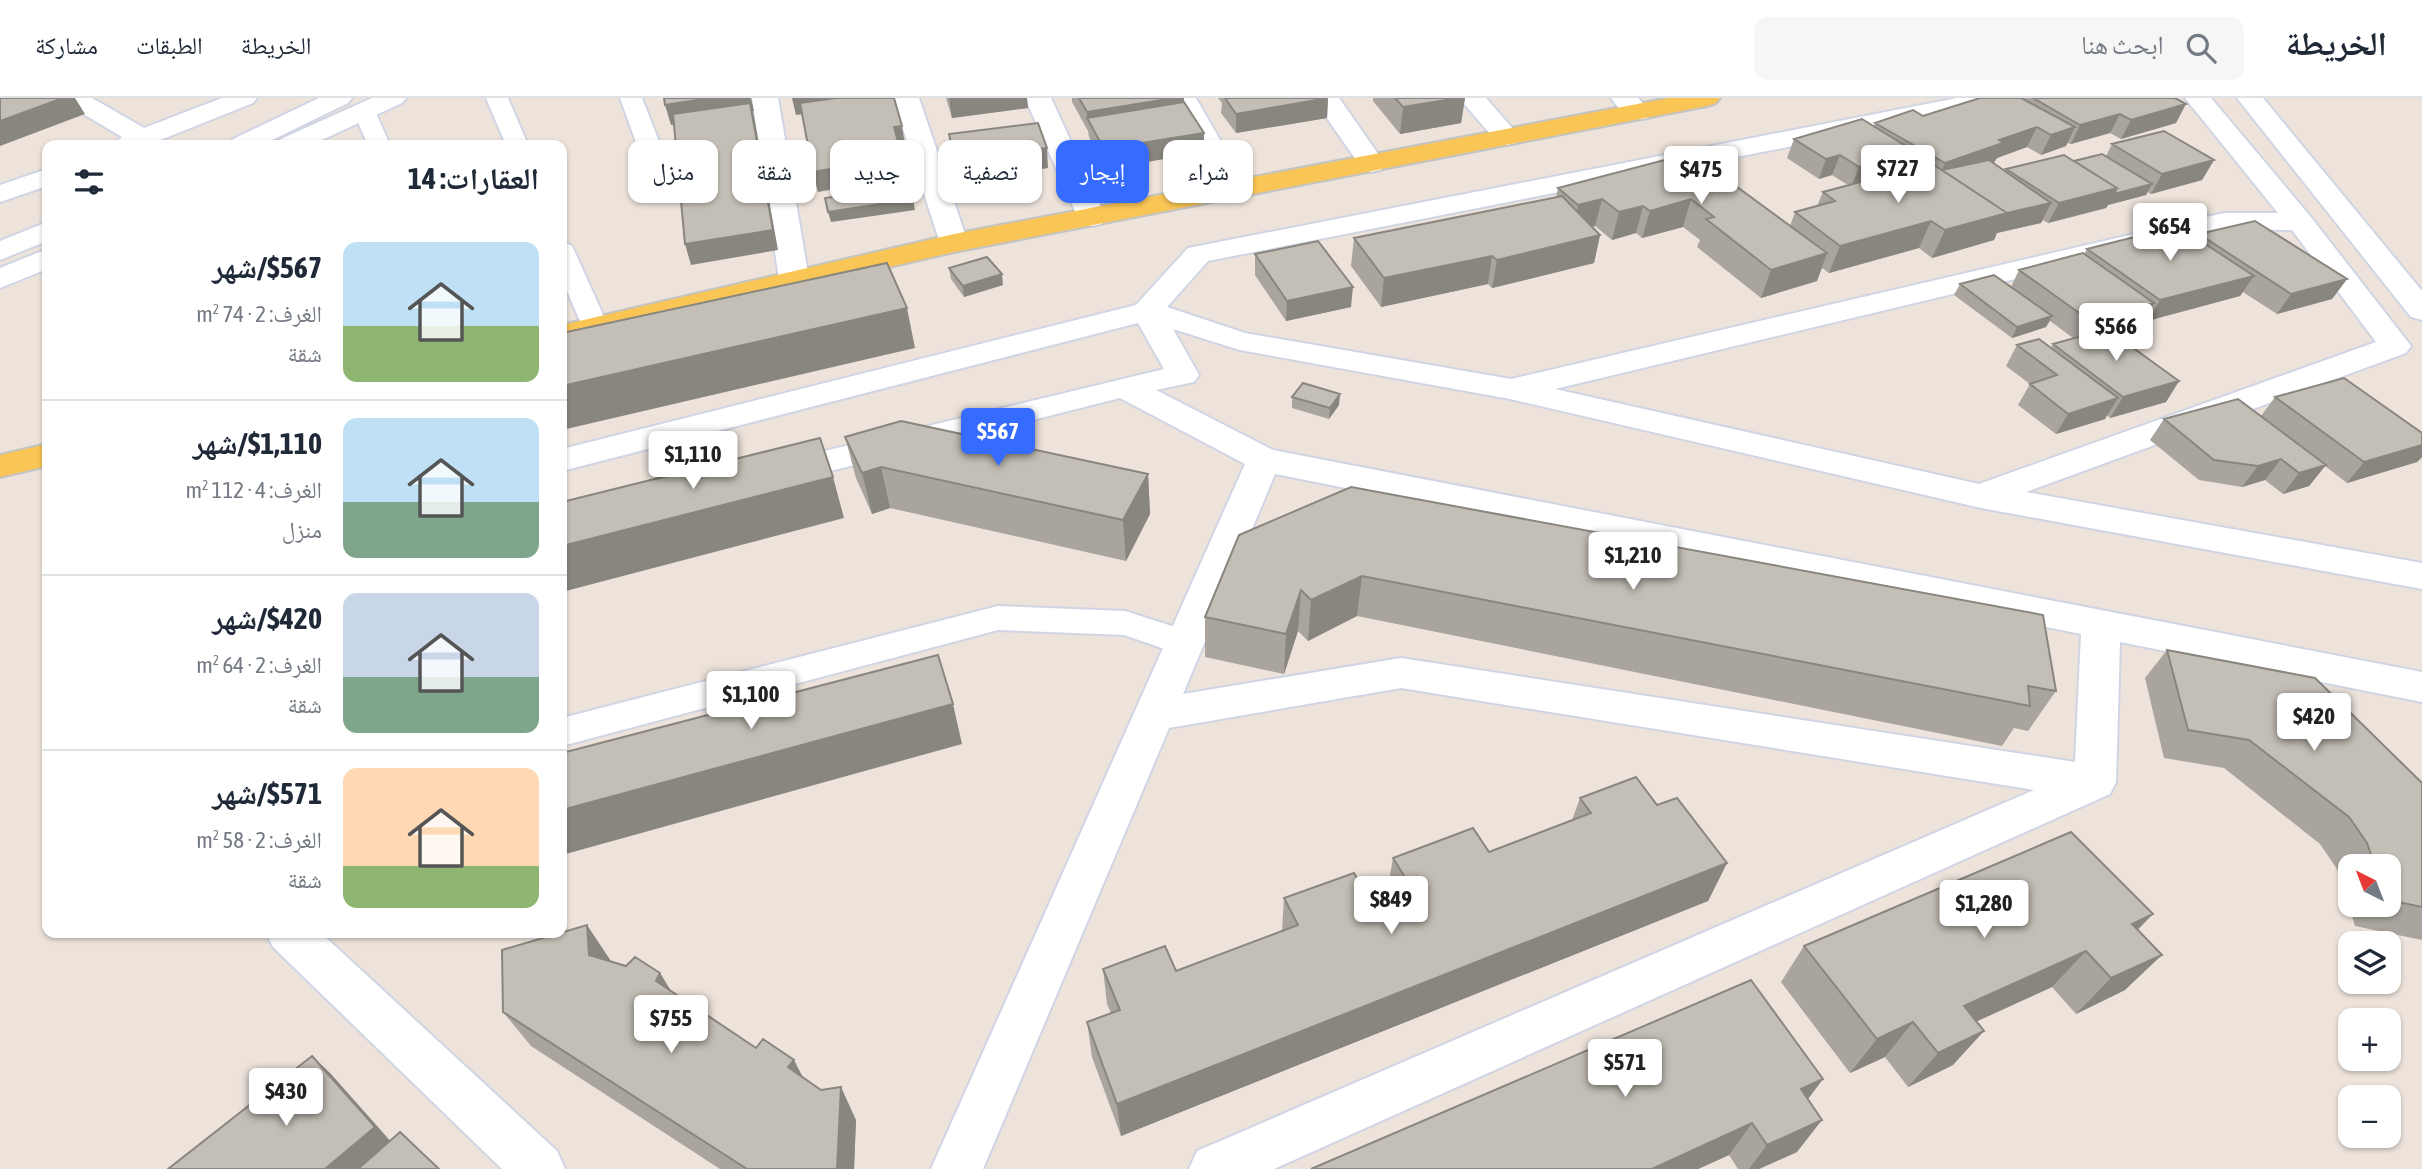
<!DOCTYPE html>
<html lang="ar">
<meta charset="utf-8">
<style>
:root{--surface:#fff;--page:#f6f6f7;--text:#1f2937;--muted:#747a83;--line:#e0e1e3;--accent:#356bff}
body{margin:0;font-family:"Asap Condensed","Noto Naskh Arabic",sans-serif;background:var(--page);color:var(--text);direction:rtl;height:100vh;display:flex;flex-direction:column;font-size:26px;white-space:nowrap}
*{box-sizing:border-box;margin:0}
p{font-size:23px;color:var(--muted)}
.icon{flex:none;width:38px;height:38px;fill:none;stroke:currentColor;stroke-width:2;stroke-linecap:round;stroke-linejoin:round}
.map{position:relative;flex:1;overflow:hidden;direction:ltr}
.panel{position:absolute;left:42px;top:42px;width:525px;height:798px;display:flex;flex-direction:column;background:var(--surface);border-radius:14px;box-shadow:0 2px 5px #0004;direction:rtl}
.panel>*{flex:none}
.hud{position:absolute;left:588px;top:42px;width:665px;height:63px;direction:rtl;display:flex;gap:14px}
.needle{width:46px;rotate:318deg}
.fabs{position:absolute;left:2338px;top:756px;display:grid;gap:14px}
.fabs a{display:grid;place-items:center;width:63px;height:63px;border-radius:14px;background:var(--surface);box-shadow:0 2px 5px #0004;font-size:35px}
.price{position:absolute;translate:-50% -60px;padding:0 16px;border-radius:7px;background:#fff;color:#222;font-size:23px;line-height:46px;filter:drop-shadow(0 2px 4px #0008)}
.price::after{content:'';position:absolute;left:50%;top:42px;width:21px;height:16px;margin-left:-10px;background:inherit;clip-path:polygon(0 0,100% 0,50% 100%)}
.price.selected{background:var(--accent);color:#fff}
ul{padding:0;list-style:none}
li{display:flex;align-items:center;gap:21px;height:175px;padding:0 28px}
li+li{border-top:2px solid var(--line)}
li span{display:grid;place-items:center;flex:none;width:196px;height:140px;border-radius:14px;color:#555}
li>.icon{margin-inline-start:auto}
span .icon{width:84px;height:84px;fill:#fffc;stroke-width:1}
li b{font-size:30px}
h2{display:flex;justify-content:space-between;align-items:center;height:84px;padding:0 28px;font-size:30px}
.chip{padding:0 24px;border-radius:14px;background:var(--surface);box-shadow:0 2px 5px #0004;font-size:24px;line-height:63px}
.chip.selected{background:var(--accent);color:#fff}
header{display:flex;align-items:center;gap:42px;box-sizing:border-box;height:98px;padding:0 35px;background:var(--surface);border-bottom:2px solid var(--line)}
header strong{font-size:33px}
nav{display:flex;gap:38px;margin-inline-start:auto;font-size:24px}
.search{width:490px;height:63px;background:var(--page);display:flex;align-items:center;gap:18px;box-sizing:border-box;padding:0 24px;border-radius:14px;color:var(--muted);font-size:26px}
.map>svg:first-child{display:block}
.lines{fill:none;stroke-linecap:round;stroke-linejoin:round}
.service-casing{stroke:#d0d5e4;stroke-width:4}
.minor-casing{stroke:#d0d5e4;stroke-width:4}
.secondary-casing{stroke:#d0d5e4;stroke-width:4}
.primary-casing{stroke:#c3c3c3;stroke-width:4}
.service{fill:#fff;fill-rule:evenodd}
.minor{fill:#fff;fill-rule:evenodd}
.secondary{fill:#fff;fill-rule:evenodd}
.primary{fill:#f9c554;fill-rule:evenodd}
.wall{fill:#a9a49d;fill-rule:evenodd}
.shaded-wall{fill:#89867f}
.building{fill:#c4bfb6;stroke:#89867f;stroke-width:2}
</style>
<header>
<strong>الخريطة</strong>
<div class="search"><svg class="icon" aria-label="search" viewBox="0 0 24 24"><circle cx="10" cy="10" r="6"/><path d="M15 15l6 6"/></svg>ابحث هنا</div>
<nav><a>الخريطة</a><a>الطبقات</a><a>مشاركة</a></nav>
</header>
<div class="map">
<svg width="2422" height="1071" viewBox="0 0 2422 1071">
<rect width="100%" height="100%" fill="#ede3db"/>
<g class="lines">
<defs>
<path id="service" d="M 486,0 L 508,0 L 528,47 L 506,47 Z
M 620,0 L 642,0 L 670,72 L 666,77 L 650,77 L 646,72 Z
M 364,6 L 372,8 L 375,13 L 390,47 L 368,47 L 353,13 L 356,8 Z
M 562,145 L 571,147 L 574,152 L 608,228 L 604,234 L 595,236 L 586,234 L 582,228 L 562,181 Z
M 998,508 L 1125,513 L 1197,536 L 1202,545 L 1197,554 L 1185,558 L 1124,537 L 998,532 L 562,648 L 562,620 Z"/>
<path id="minor" d="M 61,0 L 92,0 L 144,30 L 222,0 L 257,0 L 253,5 L 148,47 L 112,47 L 122,39 L 65,5 Z
M 372,0 L 406,0 L 402,5 L 311,47 L 277,47 L 281,41 Z
M 752,0 L 778,0 L 809,181 L 804,187 L 794,190 L 784,187 L 779,181 Z
M 893,0 L 919,0 L 968,145 L 964,151 L 954,154 L 944,151 L 940,145 Z
M 1025,0 L 1051,0 L 1106,120 L 1102,126 L 1092,128 L 1082,126 L 1078,120 Z
M 1170,0 L 1196,0 L 1249,93 L 1245,99 L 1235,101 L 1225,99 Z
M 1313,0 L 1339,0 L 1385,66 L 1381,72 L 1372,74 L 1363,72 Z
M 1459,0 L 1486,0 L 1520,39 L 1516,45 L 1507,47 L 1498,45 Z
M 1611,0 L 1638,0 L 1652,15 L 1648,20 C 1631,25 1621,14 1611,0 Z
M 1957,0 L 2009,0 L 2005,5 L 1996,8 L 1208,163 L 1167,209 L 1245,235 L 1511,281 L 2224,115 L 2278,115 L 2185,0 L 2211,0 L 2310,118 L 2411,248 L 2406,255 L 2026,394 L 2422,465 L 2422,491 L 1981,410 L 1510,301 L 1240,252 L 1173,231 L 1199,277 L 1194,284 L 1156,292 L 1273,352 L 2422,574 L 2422,604 L 2120,544 L 2116,684 L 2110,696 L 1274,1071 L 1189,1071 L 1197,1053 L 2034,692 L 1401,590 L 1169,630 L 983,1071 L 931,1071 L 1245,366 L 1120,300 L 775,387 L 763,384 L 758,376 L 763,368 L 775,365 L 1164,271 L 1138,225 L 562,373 L 562,351 L 1136,207 L 1188,150 ZM 2224,131 L 2292,132 L 2376,244 L 1979,386 L 1555,291 ZM 1275,376 L 2081,536 L 2075,664 L 1401,560 L 1183,596 Z
M 2237,0 L 2263,0 L 2422,193 L 2422,222 L 2411,219 Z
M 47,71 L 47,88 L 0,104 L 0,87 Z
M 47,151 L 47,171 L 0,190 L 0,170 Z
M 266,835 L 321,835 L 557,1053 L 565,1071 L 502,1071 L 273,849 Z"/>
<path id="secondary" d="M 319,0 L 352,0 L 348,5 L 262,47 L 229,47 L 233,41 Z
M 47,124 L 47,143 L 0,162 L 0,143 Z"/>
<path id="primary" d="M 1669,0 L 1720,0 L 1716,5 L 1707,8 L 954,154 L 562,245 L 562,227 L 954,136 Z
M 47,346 L 47,368 L 0,379 L 0,357 Z"/>
</defs>
<!-- service casing -->
<use href="#service" class="service-casing"/>
<!-- minor casing -->
<use href="#minor" class="minor-casing"/>
<!-- secondary casing -->
<use href="#secondary" class="secondary-casing"/>
<!-- primary casing -->
<use href="#primary" class="primary-casing"/>
<!-- service -->
<use href="#service" class="service"/>
<!-- minor -->
<use href="#minor" class="minor"/>
<!-- secondary -->
<use href="#secondary" class="secondary"/>
<!-- primary -->
<use href="#primary" class="primary"/>
</g>
<!-- wall -->
<path class="wall" d="M 946,0 L 1027,0 L 1028,10 L 952,20 Z
M 1072,0 L 1184,0 L 1184,4 L 1204,35 L 1204,54 L 1106,71 L 1089,39 L 1088,33 L 1072,4 Z
M 1218,0 L 1328,0 L 1327,20 L 1236,35 L 1221,15 L 1222,5 Z
M 1373,0 L 1465,0 L 1461,25 L 1400,36 L 1373,3 Z
M 2023,0 L 2175,0 L 2176,25 L 2121,41 L 2110,35 L 2071,46 L 2067,45 L 2066,48 L 2041,57 L 2027,49 L 1997,60 L 1994,65 L 2005,73 L 2006,71 L 2074,63 L 2106,58 L 2112,46 L 2214,62 L 2202,82 L 2151,96 L 2147,94 L 2146,97 L 2108,107 L 2106,110 L 2048,125 L 2043,122 L 2041,125 L 1997,135 L 1994,142 L 1932,160 L 1919,150 L 1829,175 L 1822,170 L 1817,183 L 1761,200 L 1697,149 L 1700,142 L 1683,129 L 1642,140 L 1636,135 L 1612,142 L 1595,128 L 1592,129 L 1600,137 L 1594,165 L 1492,190 L 1488,186 L 1381,209 L 1351,168 L 1354,140 L 1556,100 L 1558,90 L 1691,55 L 1790,128 L 1795,114 L 1817,108 L 1823,94 L 1848,87 L 1832,77 L 1819,81 L 1787,60 L 1794,41 L 1874,28 L 1875,25 L 1923,18 Z
M 949,36 L 1048,70 L 958,82 L 951,55 Z
M 2199,136 L 2347,181 L 2332,201 L 2277,216 L 2243,194 L 2240,198 L 2147,223 L 2145,221 L 2142,225 L 2111,234 L 2179,283 L 2166,304 L 2110,320 L 2107,317 L 2105,321 L 2056,336 L 2018,307 L 2030,286 L 2006,268 L 2017,247 L 2051,250 L 2053,246 L 2073,240 L 2050,223 L 2046,229 L 2012,240 L 1954,197 L 1960,186 L 2011,189 L 2019,172 L 2084,156 L 2087,151 L 2197,140 Z
M 1255,156 L 1351,209 L 1286,223 L 1255,177 Z
M 949,170 L 1003,187 L 964,199 L 951,181 Z
M 1292,299 L 1339,307 L 1329,321 L 1292,310 Z
M 2275,299 L 2422,335 L 2422,359 L 2417,364 L 2347,385 L 2325,368 L 2309,388 L 2283,396 L 2265,382 L 2242,389 L 2199,382 L 2150,342 L 2164,321 L 2261,318 Z
M 845,339 L 1148,376 L 1150,416 L 1126,463 L 890,410 L 872,416 L 856,380 Z
M 1239,437 L 2056,593 L 2028,633 L 2014,630 L 2002,648 L 1357,518 L 1308,543 L 1298,533 L 1284,576 L 1205,559 L 1205,519 Z
M 2167,552 L 2422,685 L 2422,842 L 2355,828 L 2337,771 L 2320,746 L 2224,670 L 2164,660 L 2145,580 ZM 2350,768 L 2389,768 L 2389,807 L 2350,807 Z
M 1580,700 L 1657,707 L 1727,765 L 1708,803 L 1121,1038 L 1092,959 L 1087,924 L 1111,915 L 1107,906 L 1103,871 L 1176,873 L 1282,833 L 1284,800 L 1366,795 L 1388,788 L 1393,760 L 1489,754 L 1572,722 Z
M 2138,832 L 2125,892 L 2076,916 L 2052,889 L 1977,923 L 1953,967 L 1908,989 L 1885,959 L 1850,975 L 1781,884 L 1804,848 Z
M 611,863 L 626,868 L 660,875 L 671,893 L 756,950 L 802,979 L 856,1022 L 854,1071 L 720,1071 L 531,948 L 503,914 Z
M 1823,981 L 1808,1001 L 1797,1054 L 1759,1071 L 1738,1071 L 1729,1057 L 1698,1071 L 1311,1071 Z"/>
<!-- shaded-wall -->
<path class="shaded-wall" d="M 63,0 L 75,0 L 85,16 L 0,48 L 0,23 Z
M 710,0 L 751,0 L 754,13 L 753,13 L 778,152 L 691,167 L 685,146 L 752,13 L 671,27 L 665,7 Z
M 792,0 L 893,0 L 893,3 L 796,17 Z
M 949,0 L 1027,0 L 1028,10 L 952,20 Z
M 1174,0 L 1184,0 L 1184,18 L 1087,20 L 1087,14 Z
M 1328,0 L 1327,20 L 1236,35 L 1236,16 Z
M 1458,0 L 1465,0 L 1461,25 L 1400,36 L 1403,9 Z
M 2186,6 L 2176,25 L 2121,41 L 2131,22 Z
M 2120,16 L 2110,35 L 2071,46 L 2080,27 Z
M 902,28 L 905,47 L 897,48 L 894,29 Z
M 2037,29 L 2027,49 L 1997,60 L 1994,64 L 1936,85 L 1945,65 L 1999,42 Z
M 2075,29 L 2066,48 L 2041,57 L 2051,37 Z
M 1204,35 L 1204,54 L 1106,71 L 1104,51 Z
M 1047,50 L 1048,70 L 958,82 L 955,62 Z
M 1914,53 L 1906,72 L 1851,89 L 1859,69 Z
M 1840,57 L 1832,77 L 1819,81 L 1826,61 Z
M 902,58 L 905,78 L 818,94 L 813,74 Z
M 2214,62 L 2202,82 L 2151,96 L 2162,76 Z
M 2152,86 L 2146,97 L 2108,107 L 2106,110 L 2048,125 L 2059,105 L 2117,90 Z
M 913,101 L 915,112 L 831,124 L 828,114 Z
M 1602,101 L 1595,128 L 1572,135 L 1578,107 Z
M 1691,101 L 1683,129 L 1642,140 L 1650,113 Z
M 2051,105 L 2041,125 L 1997,135 L 1994,142 L 1932,160 L 1945,132 L 2007,115 Z
M 1643,108 L 1636,135 L 1612,142 L 1619,114 Z
M 1931,123 L 1919,150 L 1829,175 L 1840,148 Z
M 1600,137 L 1594,165 L 1492,190 L 1497,162 Z
M 1827,155 L 1817,183 L 1761,200 L 1771,172 Z
M 1492,158 L 1488,186 L 1381,209 L 1384,180 Z
M 1002,176 L 1003,187 L 964,199 L 963,188 Z
M 2254,178 L 2240,198 L 2147,223 L 2160,202 Z
M 2347,181 L 2332,201 L 2277,216 L 2291,196 Z
M 1353,189 L 1351,209 L 1286,223 L 1287,203 Z
M 2154,205 L 2142,225 L 2077,243 L 2089,222 Z
M 907,210 L 915,250 L 562,332 L 562,288 Z
M 2052,218 L 2046,229 L 2012,240 L 2017,229 Z
M 2179,283 L 2166,304 L 2110,320 L 2123,299 Z
M 1340,296 L 1339,307 L 1329,321 L 1330,310 Z
M 2118,300 L 2105,321 L 2056,336 L 2068,316 Z
M 2422,347 L 2422,359 L 2417,364 L 2347,385 L 2364,364 Z
M 2281,361 L 2265,382 L 2242,389 L 2258,368 Z
M 2326,367 L 2309,388 L 2283,396 L 2299,375 Z
M 881,369 L 890,410 L 872,416 L 862,375 Z
M 1148,376 L 1150,416 L 1126,463 L 1123,422 Z
M 833,379 L 844,420 L 562,494 L 562,448 Z
M 1362,478 L 1357,518 L 1308,543 L 1311,502 Z
M 1301,492 L 1298,533 L 1284,576 L 1286,536 Z
M 953,606 L 962,646 L 562,757 L 562,712 Z
M 1727,765 L 1708,803 L 1121,1038 L 1117,1006 Z
M 2153,816 L 2117,853 L 2132,826 Z
M 587,827 L 611,863 L 613,893 L 589,857 Z
M 2086,853 L 2052,889 L 1934,943 L 1964,908 Z
M 2162,857 L 2125,892 L 2076,916 L 2111,880 Z
M 660,875 L 681,910 L 656,883 Z
M 1913,924 L 1885,959 L 1850,975 L 1877,941 Z
M 1984,933 L 1953,967 L 1908,989 L 1938,955 Z
M 312,958 L 331,976 L 393,1046 L 363,1071 L 325,1071 Z
M 794,962 L 811,995 L 788,969 Z
M 1823,981 L 1798,1014 L 1801,991 Z
M 841,989 L 856,1022 L 854,1071 L 837,1071 Z
M 1822,1022 L 1797,1054 L 1759,1071 L 1749,1071 L 1767,1047 Z
M 1752,1025 L 1729,1057 L 1698,1071 L 1652,1071 Z"/>
<!-- building -->
<path class="building" d="M 0,0 L 63,0 L 0,23 Z
M 664,0 L 710,0 L 665,7 Z
M 836,0 L 894,0 L 902,28 L 894,29 L 902,58 L 813,74 L 800,5 Z
M 1079,0 L 1174,0 L 1087,14 Z
M 1225,0 L 1328,0 L 1236,16 Z
M 1395,0 L 1458,0 L 1403,9 Z
M 1980,0 L 2021,0 L 2075,29 L 2051,37 L 2037,29 L 1999,42 L 2003,45 L 1945,65 L 1875,25 L 1913,12 L 1923,18 Z
M 2033,0 L 2175,0 L 2186,6 L 2131,22 L 2120,16 L 2080,27 Z
M 1184,4 L 1204,35 L 1104,51 L 1087,20 Z
M 750,5 L 773,132 L 685,146 L 673,16 Z
M 1862,21 L 1914,53 L 1859,69 L 1840,57 L 1826,61 L 1794,41 Z
M 1038,25 L 1047,50 L 955,62 L 949,36 Z
M 2164,33 L 2214,62 L 2162,76 L 2112,46 Z
M 1691,55 L 1827,155 L 1771,172 L 1706,121 L 1714,119 L 1691,101 L 1650,113 L 1643,108 L 1619,114 L 1602,101 L 1578,107 L 1558,90 Z
M 2102,56 L 2152,86 L 2114,96 L 2117,90 L 2074,63 Z
M 2064,57 L 2117,90 L 2059,105 L 2006,71 Z
M 1989,62 L 2051,105 L 2003,116 L 2007,115 L 1942,72 Z
M 1931,65 L 2007,115 L 1945,132 L 1931,123 L 1840,148 L 1795,114 L 1835,103 L 1823,94 Z
M 910,88 L 913,101 L 828,114 L 825,100 Z
M 1562,98 L 1600,137 L 1497,162 L 1492,158 L 1384,180 L 1354,140 Z
M 2255,123 L 2347,181 L 2291,196 L 2199,136 Z
M 2178,128 L 2254,178 L 2160,202 L 2087,151 Z
M 1318,143 L 1353,189 L 1287,203 L 1255,156 Z
M 2083,155 L 2154,205 L 2089,222 L 2019,172 Z
M 987,159 L 1002,176 L 963,188 L 949,170 Z
M 887,165 L 907,210 L 562,288 L 562,235 Z
M 1994,177 L 2052,218 L 2017,229 L 1960,186 Z
M 2107,231 L 2179,283 L 2123,299 L 2053,246 Z
M 2039,241 L 2118,300 L 2068,316 L 2030,286 L 2057,277 L 2017,247 Z
M 2344,280 L 2422,335 L 2422,347 L 2364,364 L 2275,299 Z
M 1303,285 L 1340,296 L 1330,310 L 1292,299 Z
M 2238,301 L 2326,367 L 2299,375 L 2281,361 L 2258,368 L 2214,362 L 2164,321 Z
M 901,323 L 1148,376 L 1123,422 L 881,369 L 862,375 L 845,339 Z
M 820,340 L 833,379 L 562,448 L 562,404 Z
M 1351,389 L 2043,517 L 2056,593 L 2028,588 L 2030,608 L 1362,478 L 1311,502 L 1301,492 L 1286,536 L 1205,519 L 1239,437 Z
M 2167,552 L 2315,580 L 2422,685 L 2422,809 L 2389,802 L 2389,768 L 2375,768 L 2367,745 L 2349,719 L 2249,642 L 2188,632 Z
M 938,557 L 953,606 L 562,712 L 562,655 Z
M 1636,679 L 1657,707 L 1677,700 L 1727,765 L 1117,1006 L 1087,924 L 1120,912 L 1103,871 L 1165,848 L 1176,873 L 1298,827 L 1284,800 L 1354,775 L 1366,795 L 1406,781 L 1393,760 L 1473,730 L 1489,754 L 1591,715 L 1580,700 Z
M 2071,734 L 2153,816 L 2132,826 L 2162,857 L 2111,880 L 2086,853 L 1964,908 L 1984,933 L 1938,955 L 1913,924 L 1877,941 L 1804,848 Z
M 587,827 L 589,857 L 626,868 L 635,859 L 660,875 L 656,883 L 756,950 L 763,941 L 794,962 L 788,969 L 821,992 L 841,989 L 837,1071 L 747,1071 L 503,914 L 502,852 Z
M 1751,882 L 1823,981 L 1801,991 L 1822,1022 L 1767,1047 L 1752,1025 L 1652,1071 L 1311,1071 Z
M 312,958 L 375,1029 L 325,1071 L 168,1071 Z
M 400,1034 L 439,1071 L 358,1071 Z"/>
</svg>
<div class="fabs">
<a><svg class="needle" viewBox="-14 -14 28 28"><path d="M0-13l5 13h-10z" fill="#e53935"/><path d="M0 13l5-13h-10z" fill="#747a83"/></svg></a>
<a><svg class="icon" aria-label="layers" viewBox="0 0 24 24"><path d="M12 4l9 5-9 5-9-5zM3 14l9 5 9-5"/></svg></a>
<a>+</a>
<a>−</a>
</div>
<b class="price" style="left:1898px;top:107px">$727</b>
<b class="price" style="left:1701px;top:108px">$475</b>
<b class="price" style="left:2170px;top:165px">$654</b>
<b class="price" style="left:2116px;top:265px">$566</b>
<b class="price selected" style="left:998px;top:370px">$567</b>
<b class="price" style="left:693px;top:393px">$1,110</b>
<b class="price" style="left:1633px;top:494px">$1,210</b>
<b class="price" style="left:751px;top:633px">$1,100</b>
<b class="price" style="left:2314px;top:655px">$420</b>
<b class="price" style="left:1391px;top:838px">$849</b>
<b class="price" style="left:1984px;top:842px">$1,280</b>
<b class="price" style="left:671px;top:957px">$755</b>
<b class="price" style="left:1625px;top:1001px">$571</b>
<b class="price" style="left:286px;top:1030px">$430</b>
<div class="hud">
<a class="chip">شراء</a>
<a class="chip selected">إيجار</a>
<a class="chip">تصفية</a>
<a class="chip">جديد</a>
<a class="chip">شقة</a>
<a class="chip">منزل</a>
</div>
<section class="panel">
<h2>العقارات: 14<svg class="icon" aria-label="filters" viewBox="0 0 24 24"><path d="M4 7h16M4 17h16"/><circle cx="9" cy="7" r="2"/><circle cx="15" cy="17" r="2"/></svg></h2>
<ul>
<li><span style="background:linear-gradient(#bfe0f5 60%,#8fb573 0)"><svg class="icon" aria-label="home" viewBox="0 0 24 24"><path d="M3 11l9-7 9 7M6 9v11h12V9"/></svg></span><div><b>$567/شهر</b><p>الغرف: 2 · 74 m²</p><p>شقة</p></div></li>
<li><span style="background:linear-gradient(#bfe0f5 60%,#7fa58c 0)"><svg class="icon" aria-label="home" viewBox="0 0 24 24"><path d="M3 11l9-7 9 7M6 9v11h12V9"/></svg></span><div><b>$1,110/شهر</b><p>الغرف: 4 · 112 m²</p><p>منزل</p></div></li>
<li><span style="background:linear-gradient(#c9d6e8 60%,#7fa58c 0)"><svg class="icon" aria-label="home" viewBox="0 0 24 24"><path d="M3 11l9-7 9 7M6 9v11h12V9"/></svg></span><div><b>$420/شهر</b><p>الغرف: 2 · 64 m²</p><p>شقة</p></div></li>
<li><span style="background:linear-gradient(#ffd9b3 70%,#8fb573 0)"><svg class="icon" aria-label="home" viewBox="0 0 24 24"><path d="M3 11l9-7 9 7M6 9v11h12V9"/></svg></span><div><b>$571/شهر</b><p>الغرف: 2 · 58 m²</p><p>شقة</p></div></li>
</ul>
</section>
</div>
